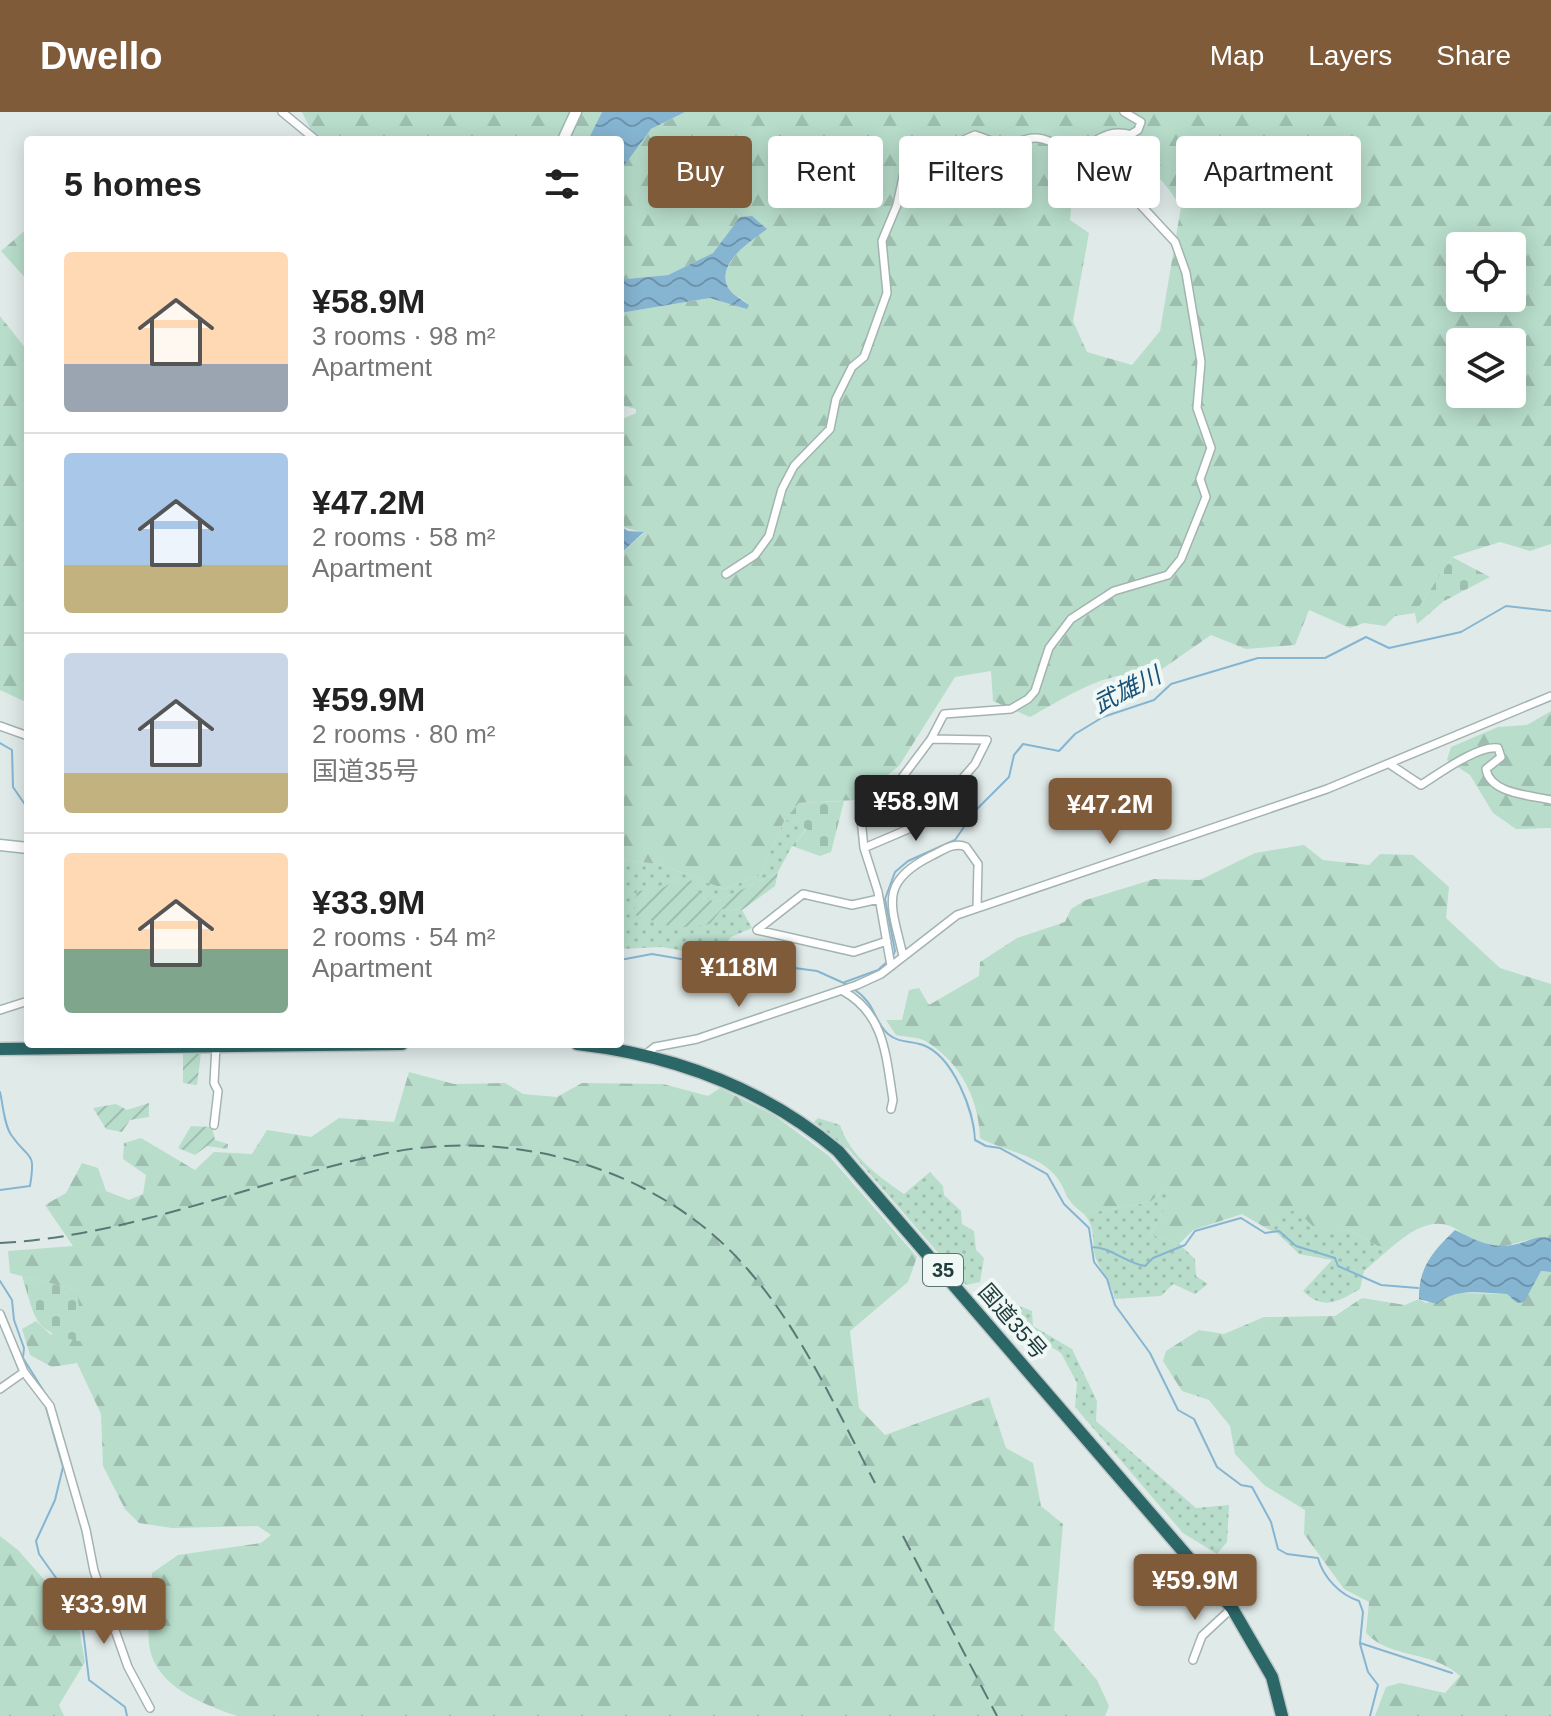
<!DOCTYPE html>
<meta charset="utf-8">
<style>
:root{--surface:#fff;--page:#f6f6f6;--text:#222;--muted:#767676;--line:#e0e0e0;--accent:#805b39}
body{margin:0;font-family:Helvetica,"Noto Sans JP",sans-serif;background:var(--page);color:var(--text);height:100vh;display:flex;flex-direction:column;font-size:30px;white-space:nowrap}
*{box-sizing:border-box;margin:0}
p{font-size:26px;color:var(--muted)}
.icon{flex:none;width:44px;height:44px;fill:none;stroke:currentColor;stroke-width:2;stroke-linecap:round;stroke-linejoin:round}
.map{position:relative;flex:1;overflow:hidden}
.details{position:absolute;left:24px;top:24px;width:600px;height:912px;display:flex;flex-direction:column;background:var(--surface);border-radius:8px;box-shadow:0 4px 20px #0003}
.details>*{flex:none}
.guide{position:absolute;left:648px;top:24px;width:760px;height:72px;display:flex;gap:16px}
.fabs{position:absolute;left:1446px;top:120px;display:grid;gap:16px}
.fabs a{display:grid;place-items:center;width:80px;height:80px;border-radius:8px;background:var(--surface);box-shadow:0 4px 20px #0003;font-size:40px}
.price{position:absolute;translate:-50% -68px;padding:0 18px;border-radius:8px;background:var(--accent);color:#fff;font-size:26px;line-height:52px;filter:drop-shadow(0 2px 4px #0008)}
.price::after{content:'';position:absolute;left:50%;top:48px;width:24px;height:18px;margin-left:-12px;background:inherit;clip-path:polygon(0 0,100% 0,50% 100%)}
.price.selected{background:#222;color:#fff}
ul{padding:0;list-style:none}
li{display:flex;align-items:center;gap:24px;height:200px;padding:0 40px}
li+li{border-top:2px solid var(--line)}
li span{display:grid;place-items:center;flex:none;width:224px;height:160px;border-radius:8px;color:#555}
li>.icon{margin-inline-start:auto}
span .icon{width:96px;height:96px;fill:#fffc;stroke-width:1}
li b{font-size:34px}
h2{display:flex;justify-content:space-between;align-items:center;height:96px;padding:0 40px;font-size:34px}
.tag{padding:0 28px;border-radius:8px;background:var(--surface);box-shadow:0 4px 20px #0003;font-size:28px;line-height:72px}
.tag.selected{background:var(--accent);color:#fff}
header{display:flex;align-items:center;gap:48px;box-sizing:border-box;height:112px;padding:0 40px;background:var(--accent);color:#fff}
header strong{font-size:38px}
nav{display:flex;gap:44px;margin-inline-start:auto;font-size:28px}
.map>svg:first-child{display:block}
.grass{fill:url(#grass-dots)}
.forest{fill:url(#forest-firs);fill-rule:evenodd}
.cemetery{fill:url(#cemetery-stones)}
.garden{fill:url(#garden-furrows)}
.water{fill:url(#water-waves)}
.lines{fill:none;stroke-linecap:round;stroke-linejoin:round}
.stream{stroke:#86b5d2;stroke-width:2}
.street-casing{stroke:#a3b3b1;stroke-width:10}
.secondary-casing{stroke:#9eb7b4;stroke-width:13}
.highway-casing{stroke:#c1c8c8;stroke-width:15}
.street{stroke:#fff;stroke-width:7}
.secondary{stroke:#fff;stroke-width:10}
.highway{stroke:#2c6768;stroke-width:12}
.rail{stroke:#5b7877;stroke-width:2;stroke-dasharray:16 8;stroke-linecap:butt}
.labels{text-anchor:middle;stroke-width:8;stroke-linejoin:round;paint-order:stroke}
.shield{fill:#f0f8f6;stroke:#5e7473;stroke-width:2}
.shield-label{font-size:20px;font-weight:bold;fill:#203c3b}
.street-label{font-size:22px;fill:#203c3b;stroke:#f0f8f6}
.water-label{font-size:24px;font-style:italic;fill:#1a5379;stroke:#f0f8f6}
</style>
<header>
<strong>Dwello</strong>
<nav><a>Map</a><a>Layers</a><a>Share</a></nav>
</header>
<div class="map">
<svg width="1551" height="1604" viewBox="0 0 1551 1604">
<defs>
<pattern id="grass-dots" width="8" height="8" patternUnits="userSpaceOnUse" patternTransform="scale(2)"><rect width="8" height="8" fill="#b8ddcb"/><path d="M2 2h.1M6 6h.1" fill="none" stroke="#9ebfaf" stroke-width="1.8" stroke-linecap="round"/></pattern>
<pattern id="forest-firs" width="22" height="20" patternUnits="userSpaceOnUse" patternTransform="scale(2)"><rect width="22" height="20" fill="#b8ddcb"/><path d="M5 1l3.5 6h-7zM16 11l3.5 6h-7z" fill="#9ebfaf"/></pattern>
<pattern id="cemetery-stones" width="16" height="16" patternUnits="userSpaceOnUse" patternTransform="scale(2)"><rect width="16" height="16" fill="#b8ddcb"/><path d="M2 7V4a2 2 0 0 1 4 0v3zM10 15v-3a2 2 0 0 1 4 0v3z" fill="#9ebfaf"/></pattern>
<pattern id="garden-furrows" width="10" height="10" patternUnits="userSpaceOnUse" patternTransform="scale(2)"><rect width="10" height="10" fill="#b8ddcb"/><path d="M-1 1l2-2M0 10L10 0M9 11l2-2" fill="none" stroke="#9ebfaf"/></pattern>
<pattern id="water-waves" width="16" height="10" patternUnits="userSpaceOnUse" patternTransform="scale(2)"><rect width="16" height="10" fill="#86b5d2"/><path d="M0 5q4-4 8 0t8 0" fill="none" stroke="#6d94ac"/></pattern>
</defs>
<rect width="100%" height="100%" fill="#e0ebe9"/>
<!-- grass -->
<path class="grass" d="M 785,707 L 807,716 L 792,734 L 778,760 L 716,790 L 700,784 L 680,766 L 660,777 L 722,797 L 742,798 L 752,816 L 731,825 L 719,840 L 700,842 L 662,835 L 620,837 L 620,748 L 659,752 L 724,777 L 760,763 Z
M 818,1006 L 840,1013 C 850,1044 878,1064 904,1082 L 930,1060 L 943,1074 L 944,1083 L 961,1099 L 962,1112 L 974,1119 L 976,1138 L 984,1146 L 980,1170 L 966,1173 L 849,1038 L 814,1010 Z
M 1167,1075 L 1166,1095 L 1150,1122 L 1179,1132 L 1195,1147 L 1196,1164 L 1208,1172 L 1195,1182 L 1173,1172 L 1161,1184 L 1115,1187 C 1111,1172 1105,1165 1098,1151 C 1089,1135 1099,1120 1084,1102 L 1150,1090 Z
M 1295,1096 L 1323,1123 L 1349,1118 L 1387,1139 L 1364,1159 L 1360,1177 C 1337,1190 1324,1199 1303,1179 L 1332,1148 L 1299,1142 L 1278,1122 L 1266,1116 Z
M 991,1183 L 1032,1199 L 1033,1214 L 1072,1237 L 1097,1289 L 1096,1309 L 1196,1396 L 1229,1393 L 1227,1430 L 1217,1442 L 1183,1421 L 1075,1295 L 1077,1271 L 1061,1241 L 1003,1206 Z"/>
<!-- forest -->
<path class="forest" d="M 302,0 L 602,0 L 588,28 L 303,28 L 312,20 Z
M 685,0 L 1551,0 L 1551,432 L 1530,439 L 1500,430 L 1452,445 L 1415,501 L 1395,504 L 1385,514 L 1364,511 L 1350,516 L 1309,498 L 1295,533 L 1246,537 L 1211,523 L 1152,564 C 1111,554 1066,586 1030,605 L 993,589 L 991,559 L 955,565 L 899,654 L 856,688 L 799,691 L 785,707 L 760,763 L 724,777 L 659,752 L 620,748 L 620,442 L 644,421 L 620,414 L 620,308 L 636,301 L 636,297 L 620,293 L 620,201 L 710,186 L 749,193 C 744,188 733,182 729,177 C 715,151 751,129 766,117 L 740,105 L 713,141 L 668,163 L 626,167 L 620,158 L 620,59 L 623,51 L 651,17 ZM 1096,45 C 1144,48 1155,55 1181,95 L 1160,219 L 1132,253 L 1087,240 L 1073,209 L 1089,121 L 1070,108 L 1074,63 ZM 1460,134 L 1512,134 L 1512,186 L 1460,186 ZM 1460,230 L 1512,230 L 1512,282 L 1460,282 Z
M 28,116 L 28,169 L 1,139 Z
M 0,204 L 26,237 L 28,215 L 28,591 L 0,578 Z
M 1551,599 L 1551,716 L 1516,717 L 1493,701 L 1470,663 L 1447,648 L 1451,635 L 1498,615 L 1527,613 Z
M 1304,733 L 1323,748 L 1369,753 L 1380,742 L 1413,743 L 1449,775 L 1446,806 L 1500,856 L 1551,872 L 1551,1126 C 1530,1123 1513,1136 1491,1135 C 1481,1134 1470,1128 1463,1122 C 1436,1098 1408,1121 1387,1139 L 1349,1118 L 1323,1124 L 1295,1097 L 1266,1116 L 1242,1102 L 1193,1118 L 1179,1132 L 1150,1122 L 1166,1095 L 1166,1076 L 1150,1090 L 1084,1102 C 1062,1086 1068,1078 1054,1062 C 1036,1042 1001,1038 980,1026 C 979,988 961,951 927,930 C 919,925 906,925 896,923 L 886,908 L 902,908 L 909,878 L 919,876 L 929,893 L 979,864 L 980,850 L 1017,826 L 1065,810 L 1071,797 L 1086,788 L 1154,767 L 1200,768 L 1255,741 Z
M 409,960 L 454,972 L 505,971 L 523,982 L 557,985 L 582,971 L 663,972 L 708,984 L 720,976 L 774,1003 L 829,1044 L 917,1145 L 908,1170 L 850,1219 L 859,1296 L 885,1323 L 989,1285 L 1006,1336 L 1033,1351 L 1041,1394 L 1063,1412 L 1054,1518 L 1097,1568 L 1109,1594 L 1105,1604 L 237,1604 C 203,1592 153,1574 149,1531 C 147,1509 151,1484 152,1461 L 178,1443 L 261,1431 L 271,1423 L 258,1414 L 172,1416 L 139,1411 L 125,1397 L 103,1354 L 101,1302 L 77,1251 L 52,1255 L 30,1243 L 22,1217 L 36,1209 L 51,1223 L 77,1178 L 10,1161 L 8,1139 L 73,1134 L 45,1093 L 66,1081 L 82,1051 L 98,1056 L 106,1079 L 129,1088 L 143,1082 L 146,1063 L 123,1047 L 124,1031 L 141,1026 L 195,1058 L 214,1040 L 252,1042 L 267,1018 L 311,1025 L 339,1006 L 394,1010 Z
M 1541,1159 L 1551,1160 L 1551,1604 L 1375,1604 L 1386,1575 L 1400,1571 L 1445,1581 L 1460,1564 C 1430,1537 1392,1548 1366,1521 L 1369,1490 L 1344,1477 L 1304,1422 L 1305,1398 L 1264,1373 L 1235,1342 L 1230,1314 L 1209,1288 L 1182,1279 L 1163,1249 L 1166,1239 L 1199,1218 L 1224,1222 L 1264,1205 L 1335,1204 L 1362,1186 L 1405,1193 L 1419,1187 L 1426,1191 L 1459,1181 L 1507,1182 L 1517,1191 Z
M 0,1424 L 18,1438 L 77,1505 L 85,1550 L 59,1593 L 64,1604 L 0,1604 Z"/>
<!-- cemetery -->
<path class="cemetery" d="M 1452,445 L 1490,465 L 1444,489 L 1417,512 L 1415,501 Z
M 844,689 L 831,740 L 820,744 L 792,734 L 807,717 L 785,707 L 799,691 Z
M 22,1164 L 77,1178 L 83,1230 C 32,1219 37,1211 22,1164 Z"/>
<!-- garden -->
<path class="garden" d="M 778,760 L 775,774 L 742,798 L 722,797 L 710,812 L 676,816 L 634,803 L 637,779 L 660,777 L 680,766 L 693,769 L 700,784 L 716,790 Z
M 183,941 L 201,941 L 197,973 L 183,971 Z
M 149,991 L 149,1005 L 130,1008 L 122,1020 L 106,1017 L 93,996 L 116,992 L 127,998 Z
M 191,1014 L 212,1015 L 215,1028 L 228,1032 L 228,1037 L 207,1034 L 195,1043 L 178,1036 Z"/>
<!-- water -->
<path class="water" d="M 602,0 L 685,0 L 651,17 L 620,59 L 620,28 L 588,28 Z
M 752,104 L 767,117 C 751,129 714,152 729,177 C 733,183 744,189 749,193 L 747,197 L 710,186 L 620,201 L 620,158 L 626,167 L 668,163 L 713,141 L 740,105 Z
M 620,414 L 628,419 L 644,420 L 620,442 Z
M 1455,1118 C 1478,1129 1493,1139 1521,1131 C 1534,1127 1537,1124 1551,1126 L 1551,1160 L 1541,1159 L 1524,1190 L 1517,1191 L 1507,1182 C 1484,1181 1455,1175 1437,1192 L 1419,1187 C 1418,1156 1433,1139 1455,1118 Z"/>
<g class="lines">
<!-- stream -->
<path class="stream" d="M 0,631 L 12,638 L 13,675 L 28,697
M 893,844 L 895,839 L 885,787 L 895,760 L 908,749 L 955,728 L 975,699 L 1009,665 L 1014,643 L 1023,632 L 1059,639 L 1075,622 L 1103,605 L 1154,588 L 1171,572 L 1258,546 L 1325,546 L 1366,525 L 1389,536 L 1461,520 L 1506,494 L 1551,499
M 620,848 L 652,842 L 704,851 L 735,848 L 817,859 L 846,872
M 845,870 L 878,858 L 888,849
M 855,878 C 876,892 874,910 888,922 C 900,932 910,928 923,933 C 953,944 974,999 975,1028 L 986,1034 L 1000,1036 L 1047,1062 L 1064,1092 L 1089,1116 L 1094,1150 L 1107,1167 L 1115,1193 L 1150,1241 L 1178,1298 L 1194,1307 L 1217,1355 L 1241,1373 L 1252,1375 L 1271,1410 L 1278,1437 L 1287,1442 L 1318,1446 C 1323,1465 1340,1483 1359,1489 L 1363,1500 L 1360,1531 L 1452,1561
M 0,980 C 3,992 4,1014 12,1024 C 29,1049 36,1037 30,1074 L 0,1078
M 1092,1135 C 1111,1135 1127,1152 1145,1154 L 1153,1146 L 1185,1133 L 1195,1119 L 1241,1106 L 1265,1121 L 1279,1119 L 1296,1134 L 1335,1146 L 1338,1154 L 1381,1173 L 1418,1176
M 0,1169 L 12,1188 L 14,1208 L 24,1236 L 23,1246 L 48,1286
M 45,1292 L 63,1355 L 55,1388 L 36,1429 L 39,1442 L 81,1501 L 89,1568 L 125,1595 L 127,1604
M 1360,1532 L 1368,1560 L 1378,1573 L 1370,1604"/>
<defs>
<path id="street" d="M 282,0 L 316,28
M 726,462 L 755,443 L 769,424 L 782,377 L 794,354 L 830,317 L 836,287 L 852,255 L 864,245 L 887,181 L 882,129 L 897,93 L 909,37 L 917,33 L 936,40 L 975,23 L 1008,35 C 1047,14 1047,37 1077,35 C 1097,34 1102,15 1132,23
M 0,614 L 28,624
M 931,627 L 944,602 L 1011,597 L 1028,587 L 1035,579 L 1049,536 L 1071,507 L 1114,479 L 1168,463 L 1181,447 L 1206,385 L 1200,367 L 1211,336 L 1197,296 L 1201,250 L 1186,161 L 1175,130 L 1136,88 L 1124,81 L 1077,84 L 1071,75 L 1076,56 L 1138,18 L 1141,10 L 1124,0
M 1391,653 L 1421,673 C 1440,661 1478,633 1498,636 L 1501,645 L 1486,657 C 1490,682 1530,683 1551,688
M 864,736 L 861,707 L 866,688 L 898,671 L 931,627 L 987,628 L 975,652 L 925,710 L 864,736 L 878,780 L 891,854
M 879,787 L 852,793 L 803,782 L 757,818 L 854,840 L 887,829
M 903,844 C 892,794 877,771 931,744 C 942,739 954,729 966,735 L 978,752 L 977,796
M 843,879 C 885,902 886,945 893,988 L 891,997
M 0,898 L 28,889
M 645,943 L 655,935 L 697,927 L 857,873 L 881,862 L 957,803 L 1327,677 L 1551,584
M 214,1013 L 218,979 L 214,971 L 216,934
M 0,1202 L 24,1260 L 50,1294 L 86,1418 L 94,1459 L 128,1555 L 150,1596
M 0,1277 L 24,1260
M 1193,1548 L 1202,1524 L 1232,1496"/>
<path id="secondary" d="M 563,28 L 576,0
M 0,733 L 28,736"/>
<path id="highway" d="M 577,932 C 674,943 763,976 838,1039 L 1232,1496 L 1272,1565 L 1282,1604
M 0,937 L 402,932"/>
</defs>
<!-- street casing -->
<use href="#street" class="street-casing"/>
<!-- secondary casing -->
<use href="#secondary" class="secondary-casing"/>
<!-- highway casing -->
<use href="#highway" class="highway-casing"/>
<!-- street -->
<use href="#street" class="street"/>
<!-- secondary -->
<use href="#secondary" class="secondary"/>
<!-- highway -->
<use href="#highway" class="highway"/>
<!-- rail -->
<path class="rail" d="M 0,1131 C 133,1124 258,1068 387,1041 C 516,1015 663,1057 749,1159 C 803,1221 837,1299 875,1371
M 903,1424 L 997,1604"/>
</g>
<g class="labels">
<!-- shield labels -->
<rect class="shield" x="923" y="1142" width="40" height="32" rx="6"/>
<g class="shield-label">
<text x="943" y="1165">35</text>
</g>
<!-- street labels -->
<g class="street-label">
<text transform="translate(1013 1209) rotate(49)" y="8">国道35号</text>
</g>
<!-- water labels -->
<g class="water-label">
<text transform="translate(1127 578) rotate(-27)" y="8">武雄川</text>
</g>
</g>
</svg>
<div class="fabs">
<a><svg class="icon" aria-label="locate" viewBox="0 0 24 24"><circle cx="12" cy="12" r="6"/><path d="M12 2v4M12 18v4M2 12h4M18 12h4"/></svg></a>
<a><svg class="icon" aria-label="layers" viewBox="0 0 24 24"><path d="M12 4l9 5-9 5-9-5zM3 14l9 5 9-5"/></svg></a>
</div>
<b class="price selected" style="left:916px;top:731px">¥58.9M</b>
<b class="price" style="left:1110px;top:734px">¥47.2M</b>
<b class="price" style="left:739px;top:897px">¥118M</b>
<b class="price" style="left:1195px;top:1510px">¥59.9M</b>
<b class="price" style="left:104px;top:1534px">¥33.9M</b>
<div class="guide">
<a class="tag selected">Buy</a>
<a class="tag">Rent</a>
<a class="tag">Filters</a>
<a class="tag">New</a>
<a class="tag">Apartment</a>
</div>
<section class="details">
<h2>5 homes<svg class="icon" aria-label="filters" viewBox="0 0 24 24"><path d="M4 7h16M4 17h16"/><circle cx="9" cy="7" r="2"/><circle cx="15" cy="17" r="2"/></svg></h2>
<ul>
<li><span style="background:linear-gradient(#ffd9b3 70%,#9aa5b1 0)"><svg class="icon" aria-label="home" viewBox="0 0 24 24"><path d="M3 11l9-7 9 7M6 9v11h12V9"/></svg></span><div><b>¥58.9M</b><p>3 rooms · 98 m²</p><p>Apartment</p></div></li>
<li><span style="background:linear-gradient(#a9c7e8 70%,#c2b280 0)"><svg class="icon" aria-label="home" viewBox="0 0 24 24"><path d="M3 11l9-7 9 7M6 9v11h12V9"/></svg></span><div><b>¥47.2M</b><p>2 rooms · 58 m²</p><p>Apartment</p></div></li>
<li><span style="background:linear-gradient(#c9d6e8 75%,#c2b280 0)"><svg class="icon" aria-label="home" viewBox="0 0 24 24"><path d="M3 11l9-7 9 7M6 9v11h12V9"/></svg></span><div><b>¥59.9M</b><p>2 rooms · 80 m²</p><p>国道35号</p></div></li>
<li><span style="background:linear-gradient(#ffd9b3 60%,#7fa58c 0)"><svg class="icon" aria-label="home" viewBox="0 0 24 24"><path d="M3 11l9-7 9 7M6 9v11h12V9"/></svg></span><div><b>¥33.9M</b><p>2 rooms · 54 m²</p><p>Apartment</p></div></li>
</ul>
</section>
</div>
